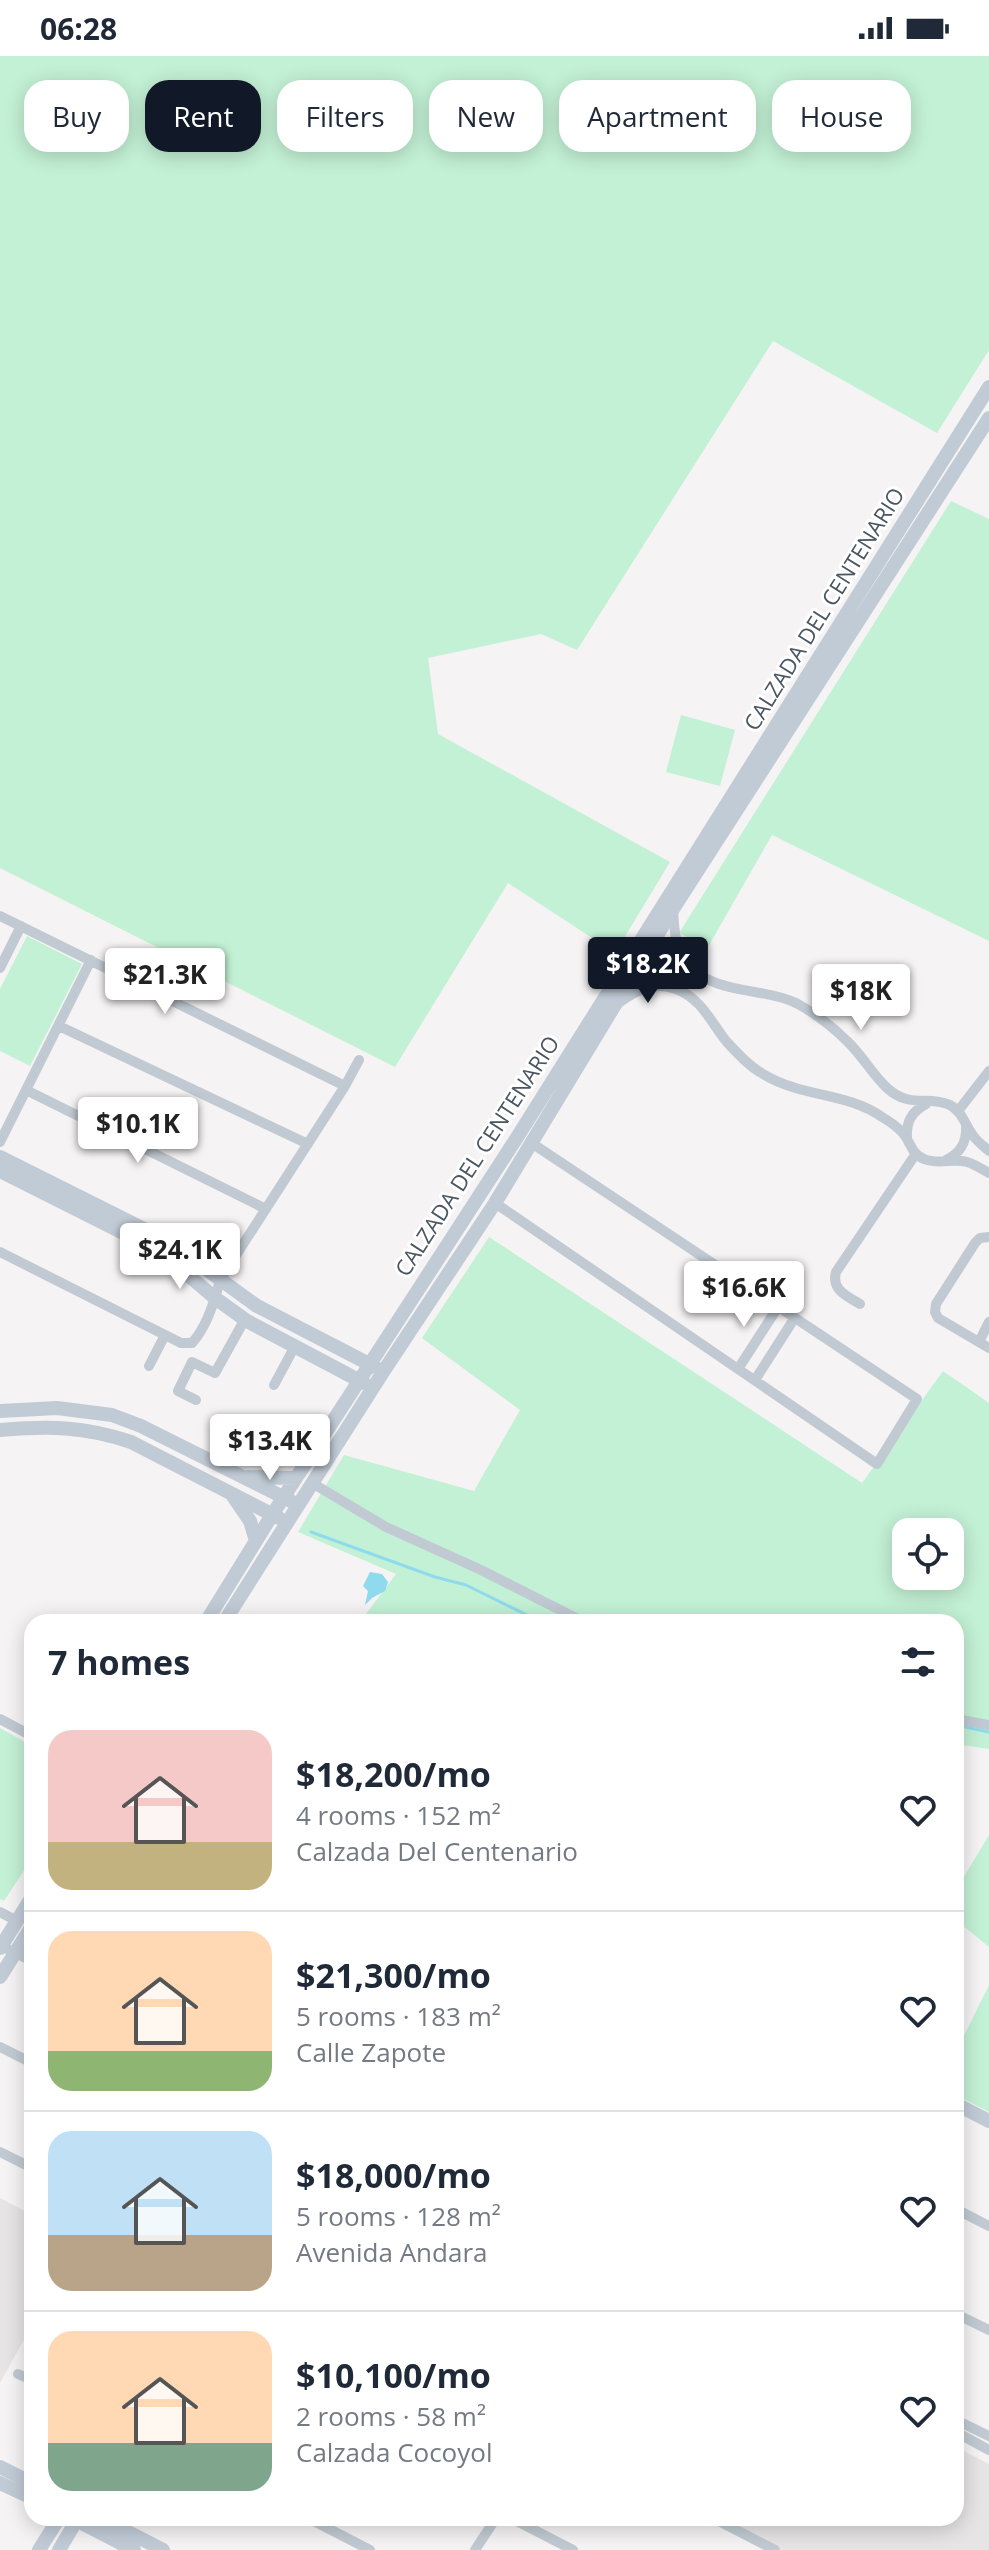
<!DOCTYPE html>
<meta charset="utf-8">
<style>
:root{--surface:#fff;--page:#f2f2f3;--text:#1f2937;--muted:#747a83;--line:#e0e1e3;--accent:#111827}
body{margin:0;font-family:"Open Sans",sans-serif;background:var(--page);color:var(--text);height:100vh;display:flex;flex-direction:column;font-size:30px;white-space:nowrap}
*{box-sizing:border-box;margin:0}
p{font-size:26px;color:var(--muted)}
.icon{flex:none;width:44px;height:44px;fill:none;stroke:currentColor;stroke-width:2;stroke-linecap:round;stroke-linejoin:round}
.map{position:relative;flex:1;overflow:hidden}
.panel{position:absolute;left:24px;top:1558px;width:940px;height:912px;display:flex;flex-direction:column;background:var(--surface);border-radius:24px;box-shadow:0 4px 20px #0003}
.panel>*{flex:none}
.hud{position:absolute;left:24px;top:24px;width:942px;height:72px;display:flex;gap:16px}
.controls{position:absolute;left:892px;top:1462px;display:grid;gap:16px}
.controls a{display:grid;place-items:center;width:72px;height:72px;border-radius:16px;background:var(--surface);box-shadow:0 4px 20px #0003;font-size:40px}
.price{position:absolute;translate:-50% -68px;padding:0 18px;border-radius:8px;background:#fff;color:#222;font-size:26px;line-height:52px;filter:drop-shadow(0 2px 4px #0008)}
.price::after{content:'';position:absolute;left:50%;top:48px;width:24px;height:18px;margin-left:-12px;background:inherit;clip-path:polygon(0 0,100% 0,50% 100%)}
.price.on{background:var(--accent);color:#fff}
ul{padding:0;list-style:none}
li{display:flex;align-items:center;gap:24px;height:200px;padding:0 24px}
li+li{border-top:2px solid var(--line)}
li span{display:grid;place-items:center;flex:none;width:224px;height:160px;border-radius:24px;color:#555}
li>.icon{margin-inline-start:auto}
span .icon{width:96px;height:96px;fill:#fffc;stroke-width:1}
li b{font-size:34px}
h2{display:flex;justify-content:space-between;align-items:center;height:96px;padding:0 24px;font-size:34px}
.chip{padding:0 28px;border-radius:24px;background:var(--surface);box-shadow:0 4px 20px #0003;font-size:28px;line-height:72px}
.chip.on{background:var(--accent);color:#fff}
.status{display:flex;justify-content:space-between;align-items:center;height:56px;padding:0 40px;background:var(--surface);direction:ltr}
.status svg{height:22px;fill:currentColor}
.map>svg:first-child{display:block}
.education{fill:#e6e4e5}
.green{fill:#c3f1d5;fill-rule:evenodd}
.water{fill:#90daee}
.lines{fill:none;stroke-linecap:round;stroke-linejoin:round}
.stream{stroke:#90daee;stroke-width:3}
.street{stroke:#c1cad2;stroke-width:10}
.secondary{stroke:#c1cbd6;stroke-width:14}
.labels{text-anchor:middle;stroke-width:6;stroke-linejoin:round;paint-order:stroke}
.street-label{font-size:22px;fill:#4a5661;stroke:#fff}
</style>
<div class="status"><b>06:28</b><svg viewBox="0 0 49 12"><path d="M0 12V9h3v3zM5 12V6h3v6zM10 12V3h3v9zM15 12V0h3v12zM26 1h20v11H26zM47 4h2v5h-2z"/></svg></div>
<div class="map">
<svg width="989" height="2494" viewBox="0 0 989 2494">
<rect width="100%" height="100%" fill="#f5f3f3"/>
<!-- education -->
<path class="education" d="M 0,2142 L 32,2159 L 32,2269 L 0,2327 Z
M 956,2391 L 989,2408 L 989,2494 L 782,2494 L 721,2462 L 956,2462 Z"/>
<!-- green -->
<path class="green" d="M 0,0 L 989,0 L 989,294 L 937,377 L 773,285 L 577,594 L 541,578 L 428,602 L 438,678 L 670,806 L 615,897 L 508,827 L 395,1011 L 0,812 Z
M 951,445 L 989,463 L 989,885 L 772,779 L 708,891 L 679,877 Z
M 681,659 L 735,674 L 720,730 L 666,716 Z
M 27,880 L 82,908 L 30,1010 L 0,995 L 0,933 Z
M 489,1181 L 862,1427 L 943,1315 L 989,1347 L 989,1693 L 956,1688 L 956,1566 L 360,1566 L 396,1518 L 298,1476 L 344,1399 L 474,1435 L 520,1354 L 422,1282 ZM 906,1476 L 950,1476 L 950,1520 L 906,1520 Z
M 0,1672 L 32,1690 L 32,1802 L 4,1845 L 0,1843 Z
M 989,1779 L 989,1891 L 956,1864 L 956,1834 Z
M 989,1929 L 989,2056 L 956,2039 L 956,1996 Z"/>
<!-- water -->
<path class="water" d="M 370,1516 L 382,1518 L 388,1526 L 385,1535 L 372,1542 L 365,1549 L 368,1535 L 363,1530 Z"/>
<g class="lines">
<!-- stream -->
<path class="stream" d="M 311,1476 L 435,1521 L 466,1529 L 541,1566
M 956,1669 L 989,1676"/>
<!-- street -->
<path class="street" d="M 673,853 C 674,873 675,894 689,910 C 717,939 764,931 798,948 C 814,957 834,972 847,985 C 862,999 872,1018 887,1032 C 910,1053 928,1039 950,1049 C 963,1056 966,1072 975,1082 C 979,1087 985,1091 989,1095
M 0,860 L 345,1030
M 0,912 L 21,870
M 620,946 C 637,934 655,925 676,933 C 701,942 711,966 726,985 C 737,997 749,1010 763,1018 C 803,1042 846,1036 882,1061 C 889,1065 897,1071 902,1076 C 911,1086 911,1098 924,1103 C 938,1109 953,1102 967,1106 C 974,1108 982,1113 989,1117
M 59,970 L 308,1088
M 26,1034 L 266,1153
M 958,1055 L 989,1015
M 907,1083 C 906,1066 911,1056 926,1048
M 0,1086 L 91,904
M 946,1104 C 961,1097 967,1086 966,1069
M 495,1147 L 877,1408 L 917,1343 L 533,1088
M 989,1181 L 980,1182 L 975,1187 L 936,1248 L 935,1256 L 938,1262 L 989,1292
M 0,1196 L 181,1287 L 192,1287 C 207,1271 215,1244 220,1224 L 345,1030 L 359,1004
M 860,1248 C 847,1240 831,1234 836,1216 L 915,1099
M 979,1286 L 989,1266
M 149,1310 L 165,1279
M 738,1313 L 778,1251
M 755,1324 L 794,1263
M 274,1329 L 295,1290
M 196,1344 L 178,1335 L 192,1306 L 215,1317 L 245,1263
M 312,1427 L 386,1471 L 479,1513 L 584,1566
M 0,1663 L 32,1680
M 956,1663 L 989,1669
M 0,1856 L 17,1865
M 1,1890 L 32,1905
M 0,1991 L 32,2007
M 0,2096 L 32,2112
M 956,2153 L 989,2170
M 956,2258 L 989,2274
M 18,2318 L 32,2324
M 956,2364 L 989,2380
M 956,2376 L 989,2394
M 308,2462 L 370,2494
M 511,2462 L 573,2494
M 713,2462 L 775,2494
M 475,2494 L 496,2462"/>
<!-- secondary -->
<path class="secondary" d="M 0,1101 L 166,1184 L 257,1250 L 375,1311
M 0,1115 L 161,1196 L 215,1242 L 247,1265 L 364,1327
M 0,1355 L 57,1352 L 112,1359 L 141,1370 L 291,1445
M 0,1374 C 48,1370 84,1370 131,1386 L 279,1462
M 248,1421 L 296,1422
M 233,1440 L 250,1465 L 256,1485
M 206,1566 L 272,1459 L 516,1083 L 989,331
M 224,1566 L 383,1316 L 495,1147 L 673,853 L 989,362
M 0,1892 L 32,1841
M 0,1921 L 32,1870
M 956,2048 L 989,2065
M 0,2411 L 32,2427
M 0,2427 L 32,2442
M 72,2462 L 134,2494
M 101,2462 L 163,2494
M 39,2494 L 59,2462
M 59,2494 L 78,2462"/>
</g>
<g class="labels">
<!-- street labels -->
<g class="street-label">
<text transform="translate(824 553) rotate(-58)" y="8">CALZADA DEL CENTENARIO</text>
<text transform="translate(477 1100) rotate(-57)" y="8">CALZADA DEL CENTENARIO</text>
</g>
</g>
</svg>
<div class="controls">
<a><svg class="icon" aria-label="locate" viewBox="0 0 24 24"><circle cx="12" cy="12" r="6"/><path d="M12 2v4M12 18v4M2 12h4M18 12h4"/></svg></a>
</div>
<b class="price on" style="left:648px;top:949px">$18.2K</b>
<b class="price" style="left:165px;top:960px">$21.3K</b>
<b class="price" style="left:861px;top:976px">$18K</b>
<b class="price" style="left:138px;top:1109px">$10.1K</b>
<b class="price" style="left:180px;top:1235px">$24.1K</b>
<b class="price" style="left:744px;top:1273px">$16.6K</b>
<b class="price" style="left:270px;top:1426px">$13.4K</b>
<div class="hud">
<a class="chip">Buy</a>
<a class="chip on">Rent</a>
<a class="chip">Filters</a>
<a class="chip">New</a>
<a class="chip">Apartment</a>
<a class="chip">House</a>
</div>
<section class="panel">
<h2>7 homes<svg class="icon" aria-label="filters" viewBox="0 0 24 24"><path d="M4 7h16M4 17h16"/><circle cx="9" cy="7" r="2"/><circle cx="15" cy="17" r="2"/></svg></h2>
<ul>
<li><span style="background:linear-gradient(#f6c9c9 70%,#c2b280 0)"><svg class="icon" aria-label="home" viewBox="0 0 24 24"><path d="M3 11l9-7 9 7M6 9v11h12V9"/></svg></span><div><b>$18,200/mo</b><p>4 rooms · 152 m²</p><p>Calzada Del Centenario</p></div><svg class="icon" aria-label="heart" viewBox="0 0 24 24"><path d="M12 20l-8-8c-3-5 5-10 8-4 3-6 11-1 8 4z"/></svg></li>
<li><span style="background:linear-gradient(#ffd9b3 75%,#8fb573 0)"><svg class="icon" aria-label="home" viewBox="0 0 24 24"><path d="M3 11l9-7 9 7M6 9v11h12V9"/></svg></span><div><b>$21,300/mo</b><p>5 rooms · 183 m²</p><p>Calle Zapote</p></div><svg class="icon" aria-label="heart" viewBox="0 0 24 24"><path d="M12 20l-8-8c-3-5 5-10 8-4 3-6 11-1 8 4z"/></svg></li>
<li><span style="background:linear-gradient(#bfe0f5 65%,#b9a48a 0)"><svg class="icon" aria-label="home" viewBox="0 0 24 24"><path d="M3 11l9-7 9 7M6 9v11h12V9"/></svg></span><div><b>$18,000/mo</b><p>5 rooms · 128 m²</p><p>Avenida Andara</p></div><svg class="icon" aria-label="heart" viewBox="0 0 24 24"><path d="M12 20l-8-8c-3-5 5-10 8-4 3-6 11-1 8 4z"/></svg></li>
<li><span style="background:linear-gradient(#ffd9b3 70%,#7fa58c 0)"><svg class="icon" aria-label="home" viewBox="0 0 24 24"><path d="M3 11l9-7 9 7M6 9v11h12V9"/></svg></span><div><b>$10,100/mo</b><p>2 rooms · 58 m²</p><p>Calzada Cocoyol</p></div><svg class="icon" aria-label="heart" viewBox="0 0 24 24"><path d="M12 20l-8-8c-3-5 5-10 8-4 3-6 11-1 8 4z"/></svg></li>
</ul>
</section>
</div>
